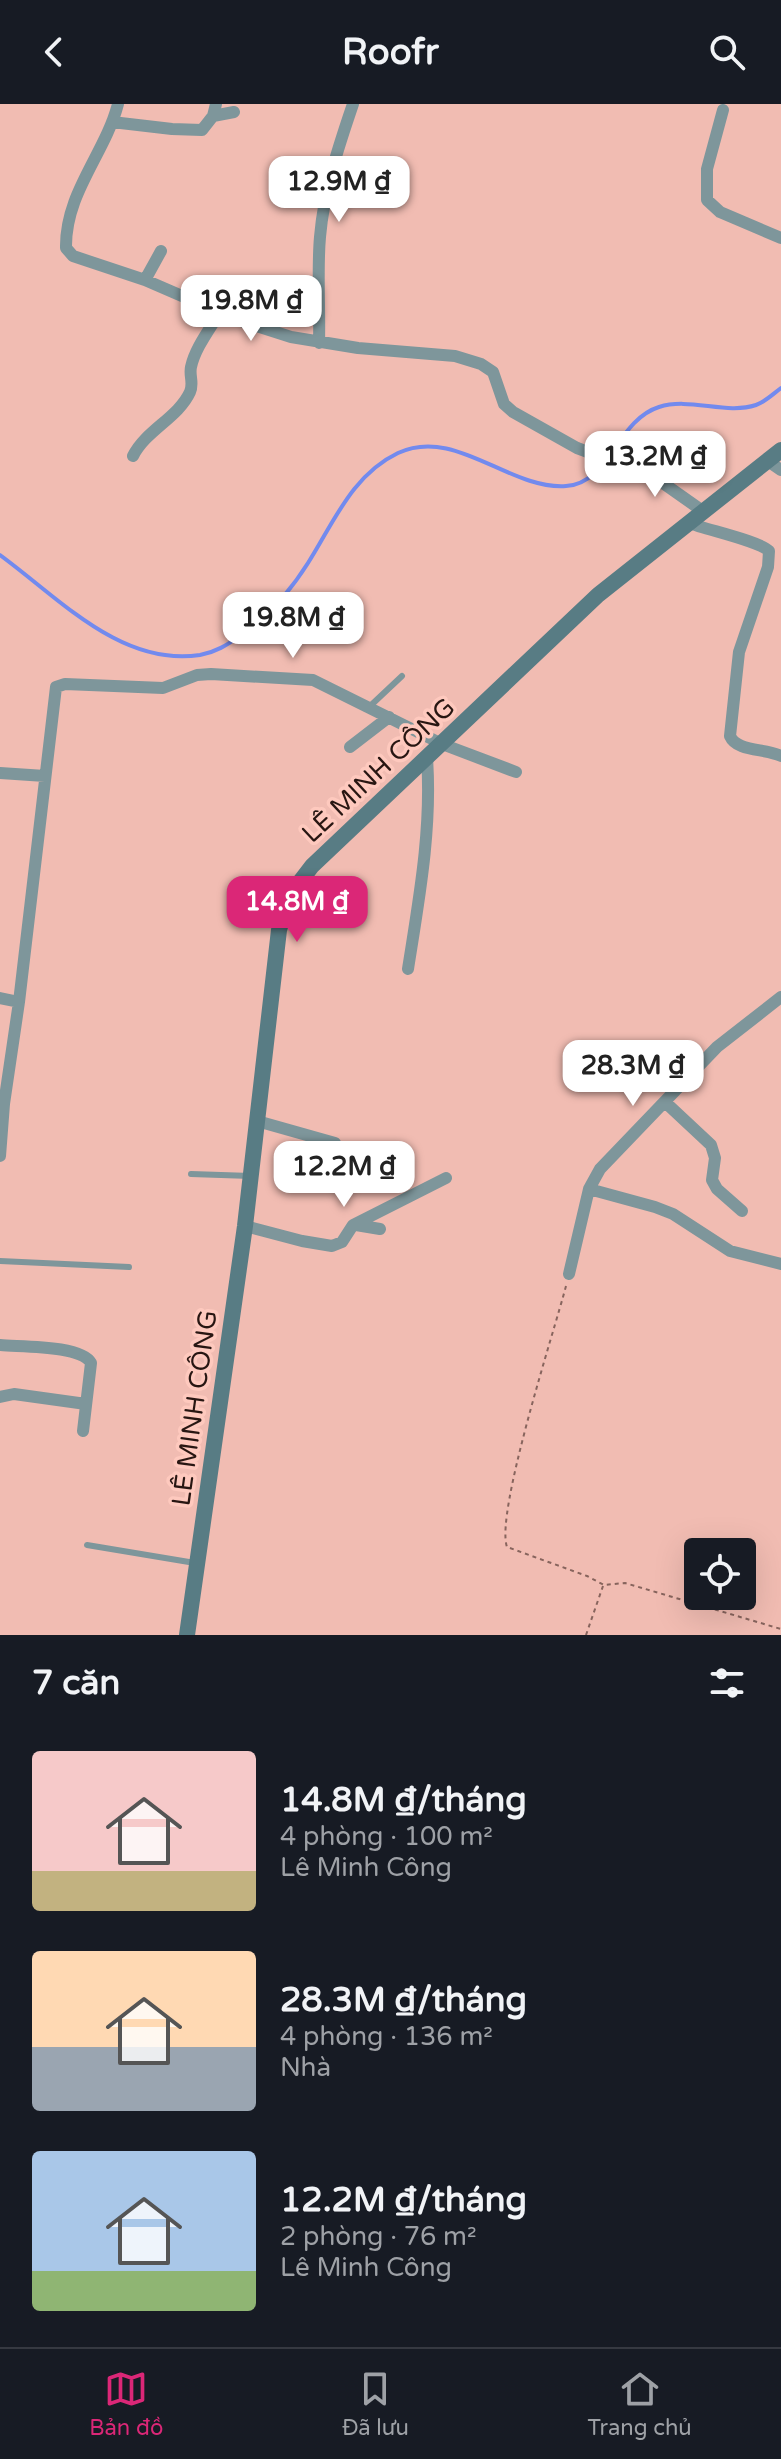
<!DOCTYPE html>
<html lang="vi">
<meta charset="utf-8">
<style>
:root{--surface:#171b24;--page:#242831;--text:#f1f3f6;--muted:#9ea1a6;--line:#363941;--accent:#db2777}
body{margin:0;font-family:"Varela Round",sans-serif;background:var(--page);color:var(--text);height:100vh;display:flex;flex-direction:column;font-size:30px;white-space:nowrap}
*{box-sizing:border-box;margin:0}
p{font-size:26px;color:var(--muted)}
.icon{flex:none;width:44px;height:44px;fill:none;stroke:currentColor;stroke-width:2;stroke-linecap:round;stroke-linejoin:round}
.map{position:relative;height:1531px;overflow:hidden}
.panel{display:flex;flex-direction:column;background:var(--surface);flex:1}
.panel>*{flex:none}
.controls{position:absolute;left:684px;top:1434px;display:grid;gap:16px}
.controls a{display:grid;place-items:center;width:72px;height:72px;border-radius:8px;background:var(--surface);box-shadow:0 8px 32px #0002;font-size:40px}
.price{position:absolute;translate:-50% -68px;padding:0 18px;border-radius:16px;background:#fff;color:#222;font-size:26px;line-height:52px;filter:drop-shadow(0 2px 4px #0008)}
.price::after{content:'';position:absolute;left:50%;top:48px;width:24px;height:18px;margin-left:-12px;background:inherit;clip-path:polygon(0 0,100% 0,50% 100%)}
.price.active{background:var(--accent);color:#fff}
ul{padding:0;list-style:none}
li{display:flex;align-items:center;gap:24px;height:200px;padding:0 32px}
li span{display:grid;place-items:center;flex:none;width:224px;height:160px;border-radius:8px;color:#555}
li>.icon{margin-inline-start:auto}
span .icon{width:96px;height:96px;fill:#fffc;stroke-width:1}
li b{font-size:34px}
h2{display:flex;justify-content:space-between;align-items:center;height:96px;padding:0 32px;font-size:34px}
header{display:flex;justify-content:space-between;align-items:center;height:104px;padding:0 32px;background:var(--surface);font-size:36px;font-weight:700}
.menu{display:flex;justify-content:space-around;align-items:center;height:112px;border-top:2px solid var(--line);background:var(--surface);font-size:22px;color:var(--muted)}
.menu a{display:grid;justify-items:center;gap:4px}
.menu .active{color:var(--accent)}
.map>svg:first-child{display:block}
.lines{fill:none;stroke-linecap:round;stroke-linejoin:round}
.stream{stroke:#728aee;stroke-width:4}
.path{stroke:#87645d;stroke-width:2;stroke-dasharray:4 4;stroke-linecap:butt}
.service{stroke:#7e969b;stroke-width:6}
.minor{stroke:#7e969b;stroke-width:12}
.secondary{stroke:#587c84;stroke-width:16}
.labels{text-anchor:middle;stroke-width:7;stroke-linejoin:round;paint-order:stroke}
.street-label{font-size:26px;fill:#281612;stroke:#fec9be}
</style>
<header><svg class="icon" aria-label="back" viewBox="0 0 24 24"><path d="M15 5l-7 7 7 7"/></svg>Roofr<svg class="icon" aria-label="search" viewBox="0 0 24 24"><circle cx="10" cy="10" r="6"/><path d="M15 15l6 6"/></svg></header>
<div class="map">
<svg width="781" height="1531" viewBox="0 0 781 1531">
<rect width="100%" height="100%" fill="#f1bcb2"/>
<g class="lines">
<!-- stream -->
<path class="stream" d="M 0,451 C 59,494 121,563 200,551 C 217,548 228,540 243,530 C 269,511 291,486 308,459 C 334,418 352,371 398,349 C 455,322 509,386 566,382 C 609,380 617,316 659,303 C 690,293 726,311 756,301 C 765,298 773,290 781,284"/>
<!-- path -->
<path class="path" d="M 566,1182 C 554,1228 495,1409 507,1443 L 587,1472 L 604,1481 L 625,1479 L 781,1525
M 586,1531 L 603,1482"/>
<!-- service -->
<path class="service" d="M 368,604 L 402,572
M 191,1070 L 251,1072
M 0,1157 L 129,1163
M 87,1441 L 195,1459"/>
<!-- minor -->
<path class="minor" d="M 118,0 C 105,50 65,89 66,144 L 73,152 L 145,176 L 235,215 L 291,233 L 358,244 L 455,252 L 481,260 L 493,268 L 504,300 L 513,308 L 577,344 L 653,372 L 704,408
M 723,6 L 707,65 L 707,96 L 720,108 L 781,134
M 213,12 L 234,8
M 112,18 L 172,25 L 202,26 L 213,12 L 216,0
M 145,176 L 161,147
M 319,239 C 320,204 317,166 320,133 C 324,86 338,44 353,0
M 133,352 C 146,326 178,314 190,288 C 194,279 189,272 191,263 C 195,244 210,225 220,208
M 768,357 L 781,366
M 689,419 C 707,426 759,437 769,447 L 768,463 L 739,548 L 730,632 C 737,648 765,644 781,652
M 350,643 L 389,613
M 0,669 L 45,672
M 408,865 C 419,795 432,725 427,654
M 0,894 L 19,898
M 665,998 L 711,1041 L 715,1054 L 712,1076 L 717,1085 L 742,1107
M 257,1017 L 335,1039
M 0,1052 L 4,1000 L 19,898 L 56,583 L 65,580 L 163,584 L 197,571 L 211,570 L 313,576 L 442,640 L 516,668
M 589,1085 L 655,1103 L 673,1110 L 730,1147 L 781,1160
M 356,1121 L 380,1125
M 245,1122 L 302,1137 L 332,1142 L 342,1138 L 353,1121 L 446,1074
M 569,1170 L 589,1085 L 600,1065 L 717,943 L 781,893
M 0,1241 C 21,1243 81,1241 91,1259 L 83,1327
M 0,1293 L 14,1290 L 86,1300"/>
<!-- secondary -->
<path class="secondary" d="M 187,1531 L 245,1122 L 279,826 L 289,792 L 312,762 L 598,491 L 781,346"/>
</g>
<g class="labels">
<!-- street labels -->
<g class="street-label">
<text transform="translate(378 666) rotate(-43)" y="9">LÊ MINH CÔNG</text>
<text transform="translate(194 1304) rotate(-82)" y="9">LÊ MINH CÔNG</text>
</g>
</g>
</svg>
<div class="controls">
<a><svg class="icon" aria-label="locate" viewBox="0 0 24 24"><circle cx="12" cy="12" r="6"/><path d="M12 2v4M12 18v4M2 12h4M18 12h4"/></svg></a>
</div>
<b class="price" style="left:339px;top:120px">12.9M ₫</b>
<b class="price" style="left:251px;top:239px">19.8M ₫</b>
<b class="price" style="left:655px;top:395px">13.2M ₫</b>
<b class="price" style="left:293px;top:556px">19.8M ₫</b>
<b class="price active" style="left:297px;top:840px">14.8M ₫</b>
<b class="price" style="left:633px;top:1004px">28.3M ₫</b>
<b class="price" style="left:344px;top:1105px">12.2M ₫</b>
</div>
<section class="panel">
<h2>7 căn<svg class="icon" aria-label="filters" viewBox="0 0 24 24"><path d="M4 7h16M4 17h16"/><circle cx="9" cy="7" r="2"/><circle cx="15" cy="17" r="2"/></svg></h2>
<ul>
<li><span style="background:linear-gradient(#f6c9c9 75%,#c2b280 0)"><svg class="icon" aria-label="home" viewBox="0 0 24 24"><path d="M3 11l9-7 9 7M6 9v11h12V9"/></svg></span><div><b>14.8M ₫/tháng</b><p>4 phòng · 100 m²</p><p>Lê Minh Công</p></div></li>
<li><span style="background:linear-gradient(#ffd9b3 60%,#9aa5b1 0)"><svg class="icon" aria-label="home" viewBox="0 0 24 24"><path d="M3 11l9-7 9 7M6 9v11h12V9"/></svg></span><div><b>28.3M ₫/tháng</b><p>4 phòng · 136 m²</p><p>Nhà</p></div></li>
<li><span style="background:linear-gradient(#a9c7e8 75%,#8fb573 0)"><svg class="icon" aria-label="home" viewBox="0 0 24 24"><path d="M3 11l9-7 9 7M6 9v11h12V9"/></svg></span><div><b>12.2M ₫/tháng</b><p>2 phòng · 76 m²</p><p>Lê Minh Công</p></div></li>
</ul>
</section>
<nav class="menu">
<a class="active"><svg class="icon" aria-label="map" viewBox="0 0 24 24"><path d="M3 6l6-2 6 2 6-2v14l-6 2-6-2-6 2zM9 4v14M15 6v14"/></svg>Bản đồ</a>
<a><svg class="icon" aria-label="saved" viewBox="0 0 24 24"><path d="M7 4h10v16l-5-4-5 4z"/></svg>Đã lưu</a>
<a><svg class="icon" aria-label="home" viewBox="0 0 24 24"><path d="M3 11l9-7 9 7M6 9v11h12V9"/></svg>Trang chủ</a>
</nav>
